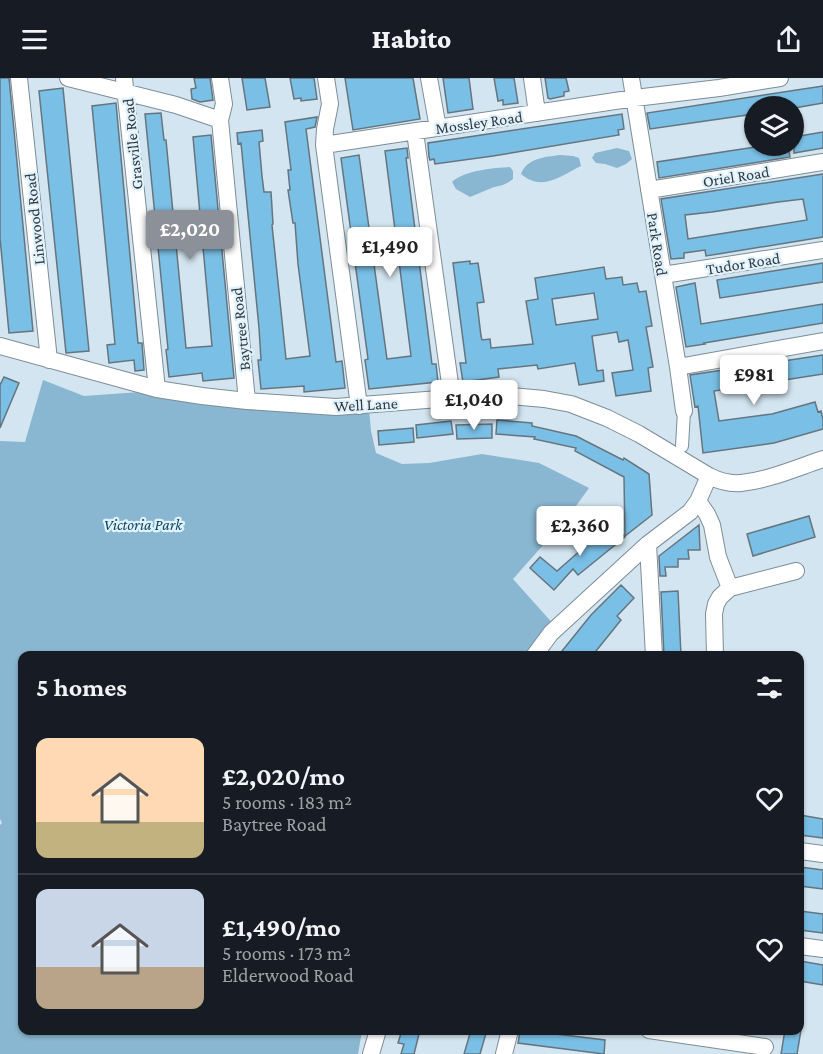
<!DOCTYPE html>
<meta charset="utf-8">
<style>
:root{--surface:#171b24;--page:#20242c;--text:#f1f3f6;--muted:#9ea1a6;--line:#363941;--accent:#8c9099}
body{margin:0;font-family:"Crimson Pro",serif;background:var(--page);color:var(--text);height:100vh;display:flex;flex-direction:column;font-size:22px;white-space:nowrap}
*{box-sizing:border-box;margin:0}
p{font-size:20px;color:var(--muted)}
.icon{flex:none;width:33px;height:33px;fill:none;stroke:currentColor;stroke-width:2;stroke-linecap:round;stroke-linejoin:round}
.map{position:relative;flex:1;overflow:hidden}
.panel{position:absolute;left:18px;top:573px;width:786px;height:384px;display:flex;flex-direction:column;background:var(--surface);border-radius:12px;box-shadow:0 2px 4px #0004}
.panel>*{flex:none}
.buttons{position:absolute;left:744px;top:18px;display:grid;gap:12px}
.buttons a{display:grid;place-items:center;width:60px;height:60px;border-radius:50%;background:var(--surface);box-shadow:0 2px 4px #0004;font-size:30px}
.price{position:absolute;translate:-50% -51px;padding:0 14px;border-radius:6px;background:#fff;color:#222;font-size:20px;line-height:39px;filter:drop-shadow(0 2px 3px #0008)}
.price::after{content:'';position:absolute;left:50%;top:36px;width:18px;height:14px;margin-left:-9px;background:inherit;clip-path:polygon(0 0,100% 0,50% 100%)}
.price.active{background:var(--accent);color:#fff}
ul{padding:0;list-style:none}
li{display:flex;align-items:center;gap:18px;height:150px;padding:0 18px}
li+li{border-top:2px solid var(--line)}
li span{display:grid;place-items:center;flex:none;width:168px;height:120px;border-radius:12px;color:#555}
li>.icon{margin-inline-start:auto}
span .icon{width:72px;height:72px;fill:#fffc;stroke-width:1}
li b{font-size:26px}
h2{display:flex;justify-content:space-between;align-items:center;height:72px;padding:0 18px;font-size:26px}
header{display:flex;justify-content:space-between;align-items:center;height:78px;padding:0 18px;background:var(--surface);font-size:27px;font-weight:800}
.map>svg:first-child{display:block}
.green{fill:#89b6d0}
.building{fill:#7abfe6;stroke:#65757e;stroke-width:1.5;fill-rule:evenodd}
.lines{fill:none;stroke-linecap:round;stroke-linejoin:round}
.pedestrian-casing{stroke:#7d8d97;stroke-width:14}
.minor-casing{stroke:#7d8d97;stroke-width:18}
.pedestrian{stroke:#fff;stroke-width:12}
.minor{stroke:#fff;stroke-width:16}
.labels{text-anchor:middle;stroke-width:4.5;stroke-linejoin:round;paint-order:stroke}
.street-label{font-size:16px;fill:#333a3e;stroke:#e0f2fd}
.park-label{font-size:16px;font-style:italic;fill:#0e4761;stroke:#e0f2fd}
</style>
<header><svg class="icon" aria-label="menu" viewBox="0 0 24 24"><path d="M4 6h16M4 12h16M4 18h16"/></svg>Habito<svg class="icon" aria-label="share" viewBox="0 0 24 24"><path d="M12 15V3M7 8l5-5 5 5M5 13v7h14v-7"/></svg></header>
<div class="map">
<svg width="823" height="976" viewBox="0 0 823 976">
<rect width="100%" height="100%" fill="#d3e5f0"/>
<!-- green -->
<path class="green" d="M 617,70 L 629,73 L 632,81 L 626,86 L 617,90 L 605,86 L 596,85 L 592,80 L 595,75 Z
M 560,77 L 573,78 L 579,80 L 581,88 C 561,98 542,114 521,96 C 527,80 545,79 560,77 Z
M 510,89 L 513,93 L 513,101 C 505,107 503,107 494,109 C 486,112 478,116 470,119 L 456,111 L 452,104 C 465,92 494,90 510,89 Z
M 43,302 L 84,318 L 154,313 L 369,330 L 371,353 L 376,375 L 402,386 L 429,385 L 482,376 L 539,385 L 589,410 L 568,439 L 513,501 L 555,548 L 532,577 L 22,578 L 22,952 L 362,953 L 358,976 L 0,976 L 0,747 L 2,745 L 0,741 L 0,363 L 25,364 Z"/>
<!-- building -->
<path class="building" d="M 0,0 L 9,0 L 33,253 L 9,255 L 0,160 Z
M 194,0 L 210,0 L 213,22 L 200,24 L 192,21 L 191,11 L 196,10 Z
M 242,0 L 265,0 L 270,29 L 247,32 Z
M 290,0 L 314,0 L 317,21 L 301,23 L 301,20 L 294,21 Z
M 345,0 L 413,0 L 420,41 L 353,52 Z
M 443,0 L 469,0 L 473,31 L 448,35 Z
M 494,0 L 514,0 L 518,25 L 503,27 L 503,22 L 498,23 Z
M 545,0 L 566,0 L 569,13 L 564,14 L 564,18 L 550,21 L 548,20 Z
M 823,8 L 823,25 L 794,30 L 794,28 L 754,28 L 754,36 L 650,51 L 647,35 Z
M 63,10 L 89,273 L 66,275 L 39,13 Z
M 116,25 L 138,265 L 142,265 L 144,292 L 135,293 L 134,282 L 109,285 L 107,267 L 115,266 L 92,28 Z
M 161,35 L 164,62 L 166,62 L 186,270 L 212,268 L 193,59 L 211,57 L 234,300 L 203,303 L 202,295 L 169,299 L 166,272 L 168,271 L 145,36 Z
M 622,36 L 624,51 L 618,52 L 619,57 L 493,78 L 435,86 L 434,81 L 430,82 L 429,79 L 428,65 Z
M 317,39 L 315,49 L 306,51 L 336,284 L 342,283 L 345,310 L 304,314 L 304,308 L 261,311 L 258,282 L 261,282 L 259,250 L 241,65 L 238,66 L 237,55 L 262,52 L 263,63 L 259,64 L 262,98 L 264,114 L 271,114 L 273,146 L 272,147 L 286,281 L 310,278 L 298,186 L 295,145 L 293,145 L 288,112 L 290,112 L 288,92 L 291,92 L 285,44 Z
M 823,54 L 823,70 L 794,75 L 794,59 Z
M 762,68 L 788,68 L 790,79 L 659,100 L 657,84 Z
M 407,70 L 408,80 L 406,80 L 432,286 L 436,286 L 438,304 L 369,311 L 365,282 L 368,281 L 341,80 L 359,77 L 387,281 L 411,278 L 385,73 Z
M 823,96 L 823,159 L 706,178 L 705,172 L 684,175 L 684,180 L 671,181 L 661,121 ZM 803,121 L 807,142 L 688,161 L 685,137 L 712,134 L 778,124 Z
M 470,183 L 470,186 L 478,185 L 484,224 L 477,225 L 481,258 L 482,262 L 490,261 L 491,270 L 533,266 L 526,223 L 538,221 L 535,200 L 604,189 L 606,201 L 622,199 L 623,207 L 637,205 L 639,214 L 646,213 L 652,248 L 646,249 L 653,289 L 648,290 L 651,313 L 616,318 L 612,295 L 633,292 L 628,262 L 619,264 L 617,254 L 592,258 L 597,293 L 603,292 L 604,303 L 579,307 L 575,285 L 538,291 L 537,287 L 498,291 L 499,299 L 463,304 L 460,285 L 466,285 L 453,185 ZM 594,215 L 598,241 L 556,247 L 552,221 Z
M 823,185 L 823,204 L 720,220 L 717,202 Z
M 695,205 L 701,246 L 823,226 L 823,245 L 704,265 L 705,266 L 686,269 L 676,209 Z
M 823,277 L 823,296 L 714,313 L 719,343 L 772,336 L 815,324 L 818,334 L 821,333 L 823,341 L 823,351 L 774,365 L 703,375 L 698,328 L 695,329 L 690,297 Z
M 4,299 L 19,305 L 0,350 L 0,307 Z
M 497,342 L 532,345 L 532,348 L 576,358 L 623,382 L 624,380 L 649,396 L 652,437 L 625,458 L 624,399 L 575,373 L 576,370 L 534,361 L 535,359 L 496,356 Z
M 451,343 L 453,356 L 417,360 L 416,347 Z
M 492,346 L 492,360 L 457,361 L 456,347 Z
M 413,350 L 414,364 L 379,367 L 378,353 Z
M 809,438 L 815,459 L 753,478 L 747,456 Z
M 612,443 L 625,459 L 578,497 L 573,491 L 554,512 L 530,490 L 540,479 L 557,493 L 590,464 L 588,462 Z
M 699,447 L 700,472 L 688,472 L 689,481 L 678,481 L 678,489 L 665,489 L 666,498 L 660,498 L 659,478 Z
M 621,507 L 634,520 L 617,538 L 621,542 L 592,578 L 558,578 L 591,537 Z
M 678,513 L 681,578 L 664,578 L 661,514 Z
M 800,737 L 823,741 L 823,760 L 800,757 Z
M 800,789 L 823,792 L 823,811 L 800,808 Z
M 800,833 L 823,836 L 823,855 L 800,852 Z
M 800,883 L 823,887 L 823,907 L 800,903 Z
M 402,952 L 420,952 L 414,976 L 401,976 L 404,966 L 398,965 Z
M 471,952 L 487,952 L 480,976 L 464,976 Z
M 523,952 L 605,962 L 604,976 L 518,965 L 520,954 L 523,954 Z
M 785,952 L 801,952 L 797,976 L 781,976 Z"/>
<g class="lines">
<defs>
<path id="pedestrian" d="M 682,368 L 684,333"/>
<path id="minor" d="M 19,0 L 49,282
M 68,0 L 176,27 L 220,42
M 124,0 L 157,311
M 220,0 L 224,26 L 220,42 L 247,323
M 326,0 L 330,26 L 325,51 L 324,67 L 359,328
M 429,0 L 438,50
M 532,0 L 537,35
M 631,0 L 678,289 L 684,333
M 415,54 L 452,320
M 324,67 L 635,20 L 719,10 L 780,0
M 649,112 L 823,84
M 663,197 L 823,172
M 0,268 L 157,311 L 202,318 L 247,323 L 336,329 L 452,320 L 511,318 L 544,321 L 571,326 L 607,340 L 639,356 L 709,398 C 719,403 730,406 741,405 C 769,402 796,390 823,381
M 678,289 L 823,263
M 698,423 L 707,436 L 712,447 L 718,479 L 730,510
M 648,466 L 654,578
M 534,578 L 551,555 L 648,466 L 690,434 L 698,423 L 709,398
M 715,578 L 714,536 L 716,526 L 720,519 L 730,510 L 796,493
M 800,773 L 823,776
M 800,868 L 823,871
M 649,952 L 765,969
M 371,976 L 378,952
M 504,976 L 510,952"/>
</defs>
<!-- pedestrian casing -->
<use href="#pedestrian" class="pedestrian-casing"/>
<!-- minor casing -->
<use href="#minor" class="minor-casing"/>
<!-- pedestrian -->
<use href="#pedestrian" class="pedestrian"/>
<!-- minor -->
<use href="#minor" class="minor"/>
</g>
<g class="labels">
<!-- street labels -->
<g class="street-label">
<text transform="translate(479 44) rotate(-8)" y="6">Mossley Road</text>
<text transform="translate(132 66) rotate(-96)" y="6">Grasville Road</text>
<text transform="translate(736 98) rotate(-9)" y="6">Oriel Road</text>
<text transform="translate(34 141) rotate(-96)" y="6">Linwood Road</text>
<text transform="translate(658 166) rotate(81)" y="6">Park Road</text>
<text transform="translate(743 185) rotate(-9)" y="6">Tudor Road</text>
<text transform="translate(240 251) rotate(-96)" y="6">Baytree Road</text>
<text transform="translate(366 326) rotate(-3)" y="6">Well Lane</text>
</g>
<!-- park labels -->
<g class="park-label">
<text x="143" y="452">Victoria Park</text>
</g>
</g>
</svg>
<div class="buttons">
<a><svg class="icon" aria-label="layers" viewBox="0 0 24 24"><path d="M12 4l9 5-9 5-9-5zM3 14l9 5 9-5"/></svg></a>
</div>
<b class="price active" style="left:190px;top:183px">£2,020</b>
<b class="price" style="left:390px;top:200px">£1,490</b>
<b class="price" style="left:754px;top:328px">£981</b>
<b class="price" style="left:474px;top:353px">£1,040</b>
<b class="price" style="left:580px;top:479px">£2,360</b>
<section class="panel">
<h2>5 homes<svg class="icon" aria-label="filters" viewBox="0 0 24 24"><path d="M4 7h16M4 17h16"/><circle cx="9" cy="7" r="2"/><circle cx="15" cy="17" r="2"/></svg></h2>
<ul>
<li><span style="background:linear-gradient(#ffd9b3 70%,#c2b280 0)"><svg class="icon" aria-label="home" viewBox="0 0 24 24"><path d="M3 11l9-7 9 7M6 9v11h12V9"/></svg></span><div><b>£2,020/mo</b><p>5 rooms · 183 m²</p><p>Baytree Road</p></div><svg class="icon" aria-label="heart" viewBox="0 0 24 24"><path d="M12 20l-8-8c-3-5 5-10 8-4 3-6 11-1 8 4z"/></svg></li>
<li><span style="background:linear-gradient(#c9d6e8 65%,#b9a48a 0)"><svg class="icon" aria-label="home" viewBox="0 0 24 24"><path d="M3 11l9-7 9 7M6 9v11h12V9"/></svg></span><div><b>£1,490/mo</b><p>5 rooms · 173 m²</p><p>Elderwood Road</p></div><svg class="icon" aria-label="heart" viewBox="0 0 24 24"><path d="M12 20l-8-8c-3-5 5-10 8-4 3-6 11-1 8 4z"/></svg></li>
</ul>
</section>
</div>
